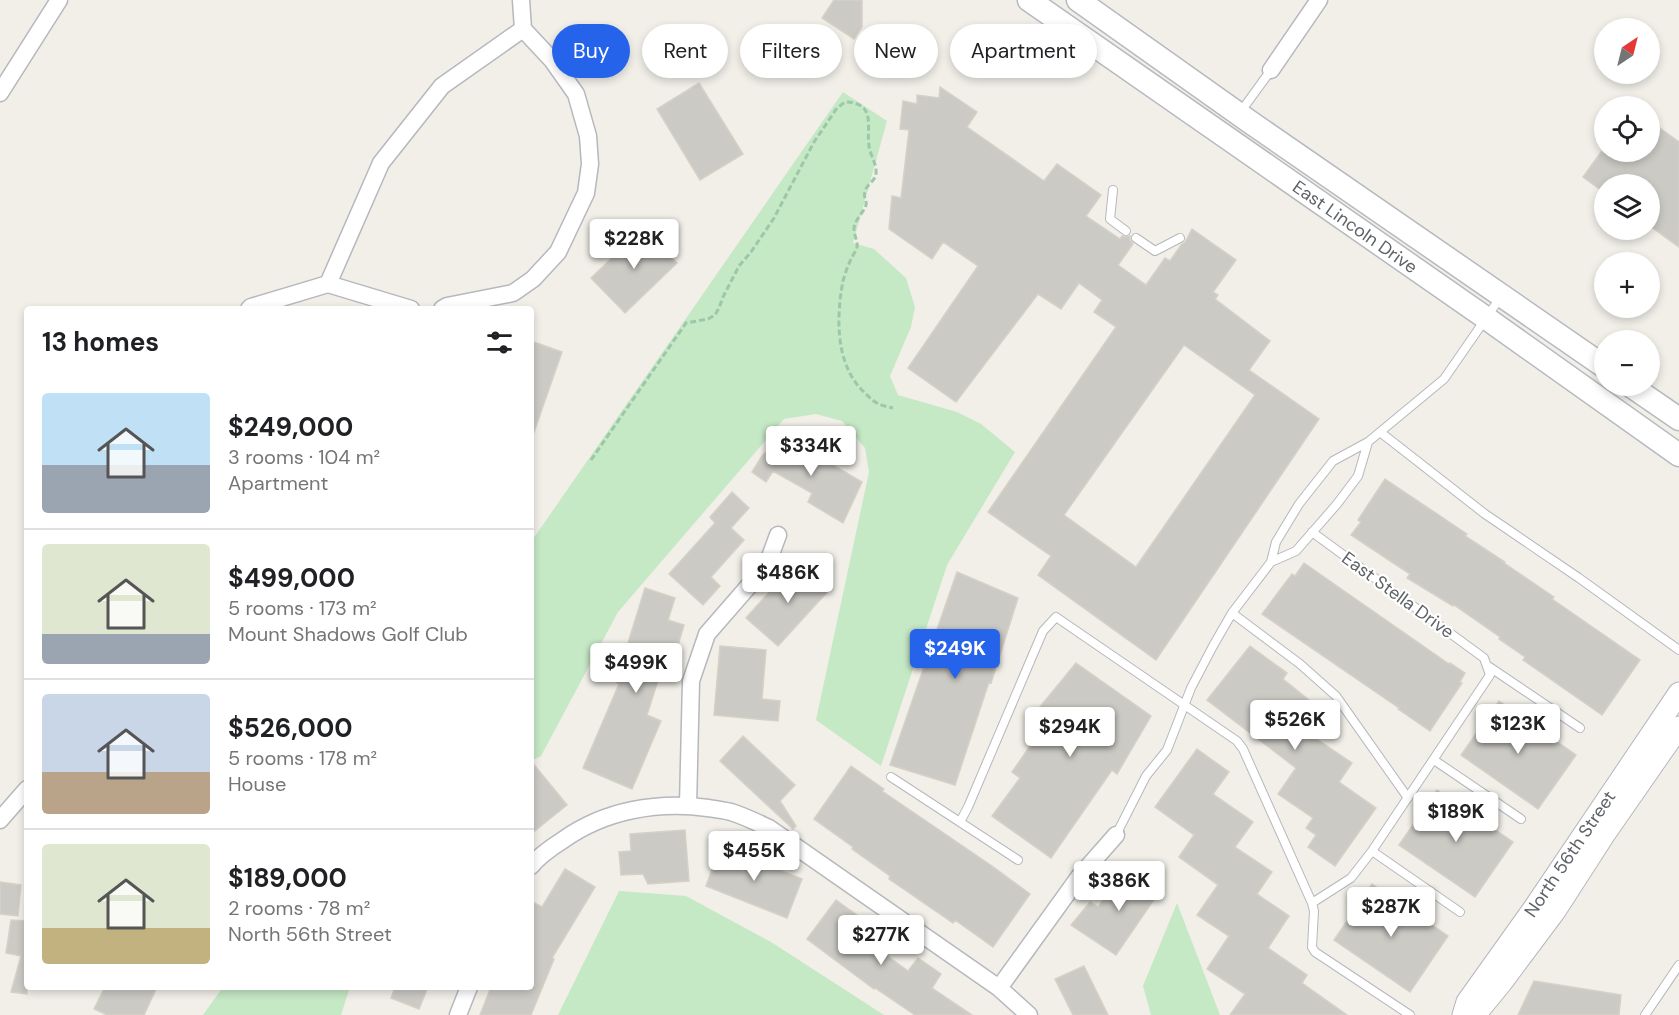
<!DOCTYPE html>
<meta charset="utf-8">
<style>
:root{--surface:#fff;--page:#f6f6f6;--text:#202124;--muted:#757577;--line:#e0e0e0;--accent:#2563eb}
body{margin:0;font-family:"DM Sans",sans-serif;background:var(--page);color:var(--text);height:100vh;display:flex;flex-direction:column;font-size:22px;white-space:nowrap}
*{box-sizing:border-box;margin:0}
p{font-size:20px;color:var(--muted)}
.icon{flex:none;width:33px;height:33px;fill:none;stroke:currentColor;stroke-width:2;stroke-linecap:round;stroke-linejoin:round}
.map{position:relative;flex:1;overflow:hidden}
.drawer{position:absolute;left:24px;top:306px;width:510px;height:684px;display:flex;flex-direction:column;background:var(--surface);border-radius:6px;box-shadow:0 3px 9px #0003}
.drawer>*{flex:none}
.banner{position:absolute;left:552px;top:24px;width:570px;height:54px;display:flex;gap:12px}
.needle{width:39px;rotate:35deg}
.tools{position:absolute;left:1594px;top:18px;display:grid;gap:12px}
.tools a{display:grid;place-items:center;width:66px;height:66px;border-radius:50%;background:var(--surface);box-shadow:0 3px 9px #0003;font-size:30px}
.price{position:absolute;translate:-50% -51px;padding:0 14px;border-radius:6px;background:#fff;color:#222;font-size:20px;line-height:39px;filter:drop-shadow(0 2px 3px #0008)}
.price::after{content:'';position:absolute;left:50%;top:36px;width:18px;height:14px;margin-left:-9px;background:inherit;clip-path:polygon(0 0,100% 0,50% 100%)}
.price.on{background:var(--accent);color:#fff}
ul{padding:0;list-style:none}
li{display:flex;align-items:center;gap:18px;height:150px;padding:0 18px}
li+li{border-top:2px solid var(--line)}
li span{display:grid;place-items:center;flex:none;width:168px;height:120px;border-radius:6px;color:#555}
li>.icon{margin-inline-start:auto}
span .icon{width:72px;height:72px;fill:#fffc;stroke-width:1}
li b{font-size:26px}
h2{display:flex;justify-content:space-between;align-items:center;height:72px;padding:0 18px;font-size:26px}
.chip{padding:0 21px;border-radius:27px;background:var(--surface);box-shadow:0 3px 9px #0003;font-size:21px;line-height:54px}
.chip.on{background:var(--accent);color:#fff}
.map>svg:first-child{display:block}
.green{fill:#c5e8c5}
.building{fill:#cccac5;stroke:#d6d1c6;stroke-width:1.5;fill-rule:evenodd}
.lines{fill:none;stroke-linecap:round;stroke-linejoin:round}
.service-casing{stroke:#b5b8bc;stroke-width:10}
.minor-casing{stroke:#b5b8bc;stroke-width:19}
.tertiary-casing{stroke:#b5b8bc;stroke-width:23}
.secondary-casing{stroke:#b6babf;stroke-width:25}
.path{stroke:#9cc7a9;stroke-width:3;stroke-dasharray:6 3;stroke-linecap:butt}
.service{stroke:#fff;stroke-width:8}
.minor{stroke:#fff;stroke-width:16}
.tertiary{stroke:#fff;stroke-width:21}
.secondary{stroke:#fff;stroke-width:22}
.labels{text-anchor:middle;stroke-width:4.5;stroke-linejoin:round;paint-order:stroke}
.street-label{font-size:18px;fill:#5f6368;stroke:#fff}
</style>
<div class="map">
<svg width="1679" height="1015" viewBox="0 0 1679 1015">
<rect width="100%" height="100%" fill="#f1efe8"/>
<!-- green -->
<path class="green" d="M 843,92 L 887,121 L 853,243 L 874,249 L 906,278 L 915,307 L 911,327 L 890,376 L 898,395 L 957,412 L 981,424 L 1015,452 L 947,565 L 881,766 L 816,720 L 869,472 L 865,448 L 842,421 L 816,414 L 784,419 L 618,612 L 541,756 L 531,761 L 531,542 Z
M 619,891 L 686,896 L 771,942 L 884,1015 L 558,1015 Z
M 1177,903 L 1220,1015 L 1151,1015 L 1143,986 Z
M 223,987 L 350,987 L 341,1015 L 203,1015 Z"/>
<!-- building -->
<path class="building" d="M 834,0 L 862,0 L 862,27 L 854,39 L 822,18 Z
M 699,83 L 743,154 L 700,180 L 657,109 Z
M 940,87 L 977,112 L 967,127 L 1044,181 L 1057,164 L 1101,195 L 1086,216 L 1120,239 L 1122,236 L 1126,237 L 1130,236 L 1130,240 L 1133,244 L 1118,265 L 1146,285 L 1165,258 L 1170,261 L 1181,245 L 1185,242 L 1192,229 L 1236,260 L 1213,292 L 1218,295 L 1215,299 L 1270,341 L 1249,370 L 1319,419 L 1156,660 L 1038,575 L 1051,556 L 988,512 L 1116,327 L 1094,312 L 1102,300 L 1079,283 L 1061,309 L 1038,294 L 956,402 L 908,368 L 978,266 L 943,242 L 932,259 L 889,229 L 892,196 L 901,198 L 909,130 L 900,129 L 903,101 L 917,104 L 917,95 L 939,98 ZM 1184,345 L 1255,395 L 1136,567 L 1064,515 Z
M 1650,121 L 1679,142 L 1679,247 L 1650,226 L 1650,184 L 1605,184 L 1605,193 L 1583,177 L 1601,152 L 1650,152 Z
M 643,228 L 677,263 L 625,313 L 591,278 Z
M 531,341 L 562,352 L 533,435 L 531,434 Z
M 782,435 L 862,482 L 843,523 L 808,502 L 812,493 L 773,471 L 766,482 L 752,472 L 762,456 Z
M 1385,479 L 1467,534 L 1465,536 L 1505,562 L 1504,563 L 1554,597 L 1552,599 L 1640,660 L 1602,715 L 1523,660 L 1525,657 L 1499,639 L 1500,637 L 1454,605 L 1453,606 L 1407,578 L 1410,574 L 1351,535 L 1361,522 L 1358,520 Z
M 732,492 L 749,508 L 731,528 L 744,540 L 711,577 L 720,586 L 703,605 L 669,574 L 715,523 L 710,517 Z
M 797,561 L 829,590 L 778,646 L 746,618 Z
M 1304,563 L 1449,664 L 1450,663 L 1465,673 L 1460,682 L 1462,683 L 1430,731 L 1398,709 L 1399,708 L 1262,614 L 1292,574 L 1295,576 Z
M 957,572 L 1018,598 L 991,683 L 989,682 L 955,785 L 890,765 Z
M 645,588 L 675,598 L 668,620 L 684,625 L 677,649 L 669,646 L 647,715 L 661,721 L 632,789 L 583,768 L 619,684 L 616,682 Z
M 720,646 L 766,650 L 762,699 L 780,701 L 778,721 L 714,715 Z
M 1250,646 L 1287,673 L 1283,679 L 1320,709 L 1305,731 L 1352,763 L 1339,782 L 1376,808 L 1335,866 L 1308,847 L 1316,835 L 1306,828 L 1313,818 L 1278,794 L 1296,768 L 1207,700 Z
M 1076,663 L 1151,716 L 1117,774 L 1112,770 L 1051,858 L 992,816 L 1020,778 L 1012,772 L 1046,723 L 1034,714 Z
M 1499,701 L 1576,755 L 1538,809 L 1461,755 Z
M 743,736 L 795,785 L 780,801 L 796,826 L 793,829 L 720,761 Z
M 1197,749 L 1229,772 L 1213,794 L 1253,822 L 1235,847 L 1272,872 L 1257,894 L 1289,916 L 1268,948 L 1307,975 L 1302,983 L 1347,1015 L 1230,1015 L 1245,994 L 1207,969 L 1229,936 L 1197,915 L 1218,885 L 1179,857 L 1194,835 L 1155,807 Z
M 531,761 L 567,805 L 531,834 Z
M 851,766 L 884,789 L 882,791 L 992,866 L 1030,894 L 993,947 L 955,920 L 953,923 L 889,879 L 890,876 L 852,849 L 853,847 L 814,819 Z
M 1437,790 L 1513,842 L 1475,897 L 1399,845 Z
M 685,830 L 689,881 L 648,884 L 643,874 L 621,875 L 619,852 L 631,851 L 630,834 Z
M 720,847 L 802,879 L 787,918 L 706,886 Z
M 565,869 L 595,887 L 552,958 L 554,959 L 531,1015 L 480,1015 L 491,987 L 531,987 L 531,901 L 542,907 Z
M 1147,872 L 1164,885 L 1116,955 L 1071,925 L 1090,902 L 1098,907 L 1117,881 L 1132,880 Z
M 0,882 L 21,885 L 18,916 L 0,914 Z
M 1372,884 L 1448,936 L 1410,992 L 1334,940 Z
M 836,900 L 861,918 L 852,930 L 908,971 L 918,958 L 941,974 L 932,988 L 972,1015 L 915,1015 L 875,988 L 874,989 L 807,939 Z
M 11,920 L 27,921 L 27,994 L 11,992 L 21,956 L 6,953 Z
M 1084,966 L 1108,1015 L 1073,1015 L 1055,979 Z
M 1534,981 L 1621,995 L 1619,1015 L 1518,1015 Z
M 105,987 L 157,987 L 144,1015 L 107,1015 L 94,1009 Z
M 395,987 L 428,987 L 419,1009 L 391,998 Z"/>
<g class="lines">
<defs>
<path id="service" d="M 1239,114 L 1271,70
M 1113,190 L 1110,219 L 1126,231
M 1136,238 L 1155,251 L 1180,238
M 1380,432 L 1485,514 L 1579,578 L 1679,650
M 1271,562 L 1296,551 L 1337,504 L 1358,476 L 1368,442
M 1232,613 L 1300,664 L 1336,696 L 1408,798
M 1488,666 L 1580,728
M 1434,760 L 1521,819
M 891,777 L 1018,860
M 960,822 L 968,807 L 1043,631 L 1056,617 L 1237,741 L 1243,749 L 1312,903 L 1314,911 L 1312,947 L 1315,952 L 1410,1015
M 1116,835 L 1146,776 L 1167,750 L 1191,688 L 1213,646 L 1232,613 L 1271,562 L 1276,542 L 1299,504 L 1333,461 L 1368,442 L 1444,379 L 1500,298
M 1372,851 L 1460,912
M 1312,903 L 1351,878 L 1372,851 L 1490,675 L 1484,658 L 1312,532
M 1645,1015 L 1679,965"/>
<path id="minor" d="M 1271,70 L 1319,0
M 0,93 L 59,0
M 328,284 L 411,309
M 249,309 L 251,307 L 328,284 L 381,163 L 442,86 L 523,29
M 442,309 L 447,306 L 513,293 L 533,279 L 558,252 L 586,193 L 590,164 L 588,136 L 576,94 L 552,60 L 523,29 L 521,0
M 688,806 L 691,681 L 707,634 L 767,565 L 778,535
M 0,820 L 27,789
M 531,866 C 539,856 552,847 563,840 C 605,810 658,801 708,808 C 715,809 723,810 731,812 C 744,816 756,822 769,828 L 999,988 L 1029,1015
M 999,988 L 1079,877 L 1116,835
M 458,1015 L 469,987"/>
<path id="tertiary" d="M 1463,1015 L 1467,1002 L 1534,908 L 1679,693
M 1475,1015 L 1502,982 L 1555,911 L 1604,835 L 1679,727"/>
<path id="secondary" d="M 1029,0 L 1486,318 L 1679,455
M 1078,0 L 1250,122 L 1605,367
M 1631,386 L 1679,419"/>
</defs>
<!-- service casing -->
<use href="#service" class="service-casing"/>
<!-- minor casing -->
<use href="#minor" class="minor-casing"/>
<!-- tertiary casing -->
<use href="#tertiary" class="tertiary-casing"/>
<!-- secondary casing -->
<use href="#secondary" class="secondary-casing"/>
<!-- path -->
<path class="path" d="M 591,460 L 686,323 L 708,319 L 715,315 L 719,308 L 723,297 L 739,266 L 751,252 L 774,218 L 814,142 L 837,108 L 845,102 C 877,103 866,126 869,146 C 870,155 877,164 876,173 C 876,181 866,184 865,192 C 863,197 867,200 866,205 C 863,214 854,220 854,229 C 854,235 858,242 857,247 C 856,251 853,255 851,259 C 848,266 845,273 843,281 C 836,317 835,366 865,393 C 869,397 874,402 879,404 C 883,406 888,407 893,408"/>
<!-- service -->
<use href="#service" class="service"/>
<!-- minor -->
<use href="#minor" class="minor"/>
<!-- tertiary -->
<use href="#tertiary" class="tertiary"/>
<!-- secondary -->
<use href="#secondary" class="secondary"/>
</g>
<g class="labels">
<!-- street labels -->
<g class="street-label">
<text transform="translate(1355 227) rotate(35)" y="6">East Lincoln Drive</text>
<text transform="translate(1398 595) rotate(36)" y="6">East Stella Drive</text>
<text transform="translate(1570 854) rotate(-56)" y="6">North 56th Street</text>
</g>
</g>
</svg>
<div class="tools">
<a><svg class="needle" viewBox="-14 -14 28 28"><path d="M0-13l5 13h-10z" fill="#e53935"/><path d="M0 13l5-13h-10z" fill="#757577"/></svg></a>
<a><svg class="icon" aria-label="locate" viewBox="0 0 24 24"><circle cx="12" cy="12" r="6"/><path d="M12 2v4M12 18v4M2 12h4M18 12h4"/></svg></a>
<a><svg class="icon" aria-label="layers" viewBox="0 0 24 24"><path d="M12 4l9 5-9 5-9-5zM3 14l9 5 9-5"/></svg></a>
<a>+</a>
<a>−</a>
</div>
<b class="price" style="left:634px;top:270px">$228K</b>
<b class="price" style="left:811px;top:477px">$334K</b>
<b class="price" style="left:788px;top:604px">$486K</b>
<b class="price on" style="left:955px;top:680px">$249K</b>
<b class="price" style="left:636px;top:694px">$499K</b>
<b class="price" style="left:1295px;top:751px">$526K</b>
<b class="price" style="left:1518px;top:755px">$123K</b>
<b class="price" style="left:1070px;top:758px">$294K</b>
<b class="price" style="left:1456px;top:843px">$189K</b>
<b class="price" style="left:754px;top:882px">$455K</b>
<b class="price" style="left:1119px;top:912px">$386K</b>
<b class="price" style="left:1391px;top:938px">$287K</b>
<b class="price" style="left:881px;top:966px">$277K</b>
<div class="banner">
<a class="chip on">Buy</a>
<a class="chip">Rent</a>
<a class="chip">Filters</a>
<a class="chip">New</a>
<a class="chip">Apartment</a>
</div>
<section class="drawer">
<h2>13 homes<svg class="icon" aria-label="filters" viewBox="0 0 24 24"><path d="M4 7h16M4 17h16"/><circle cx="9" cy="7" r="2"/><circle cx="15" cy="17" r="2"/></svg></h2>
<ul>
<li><span style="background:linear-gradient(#bfe0f5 60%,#9aa5b1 0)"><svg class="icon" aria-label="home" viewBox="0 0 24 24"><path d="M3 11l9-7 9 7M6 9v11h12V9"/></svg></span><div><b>$249,000</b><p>3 rooms · 104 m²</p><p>Apartment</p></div></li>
<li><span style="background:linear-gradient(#dfe7d0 75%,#9aa5b1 0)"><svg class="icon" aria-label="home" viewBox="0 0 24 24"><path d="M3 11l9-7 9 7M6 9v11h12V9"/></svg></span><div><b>$499,000</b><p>5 rooms · 173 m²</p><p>Mount Shadows Golf Club</p></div></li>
<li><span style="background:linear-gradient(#c9d6e8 65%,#b9a48a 0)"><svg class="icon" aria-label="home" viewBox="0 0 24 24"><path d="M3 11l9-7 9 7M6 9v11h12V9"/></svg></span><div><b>$526,000</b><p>5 rooms · 178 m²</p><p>House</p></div></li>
<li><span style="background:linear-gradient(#dfe7d0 70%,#c2b280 0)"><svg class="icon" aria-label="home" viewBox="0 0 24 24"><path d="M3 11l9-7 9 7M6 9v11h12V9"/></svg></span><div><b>$189,000</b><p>2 rooms · 78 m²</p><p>North 56th Street</p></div></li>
</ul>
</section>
</div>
